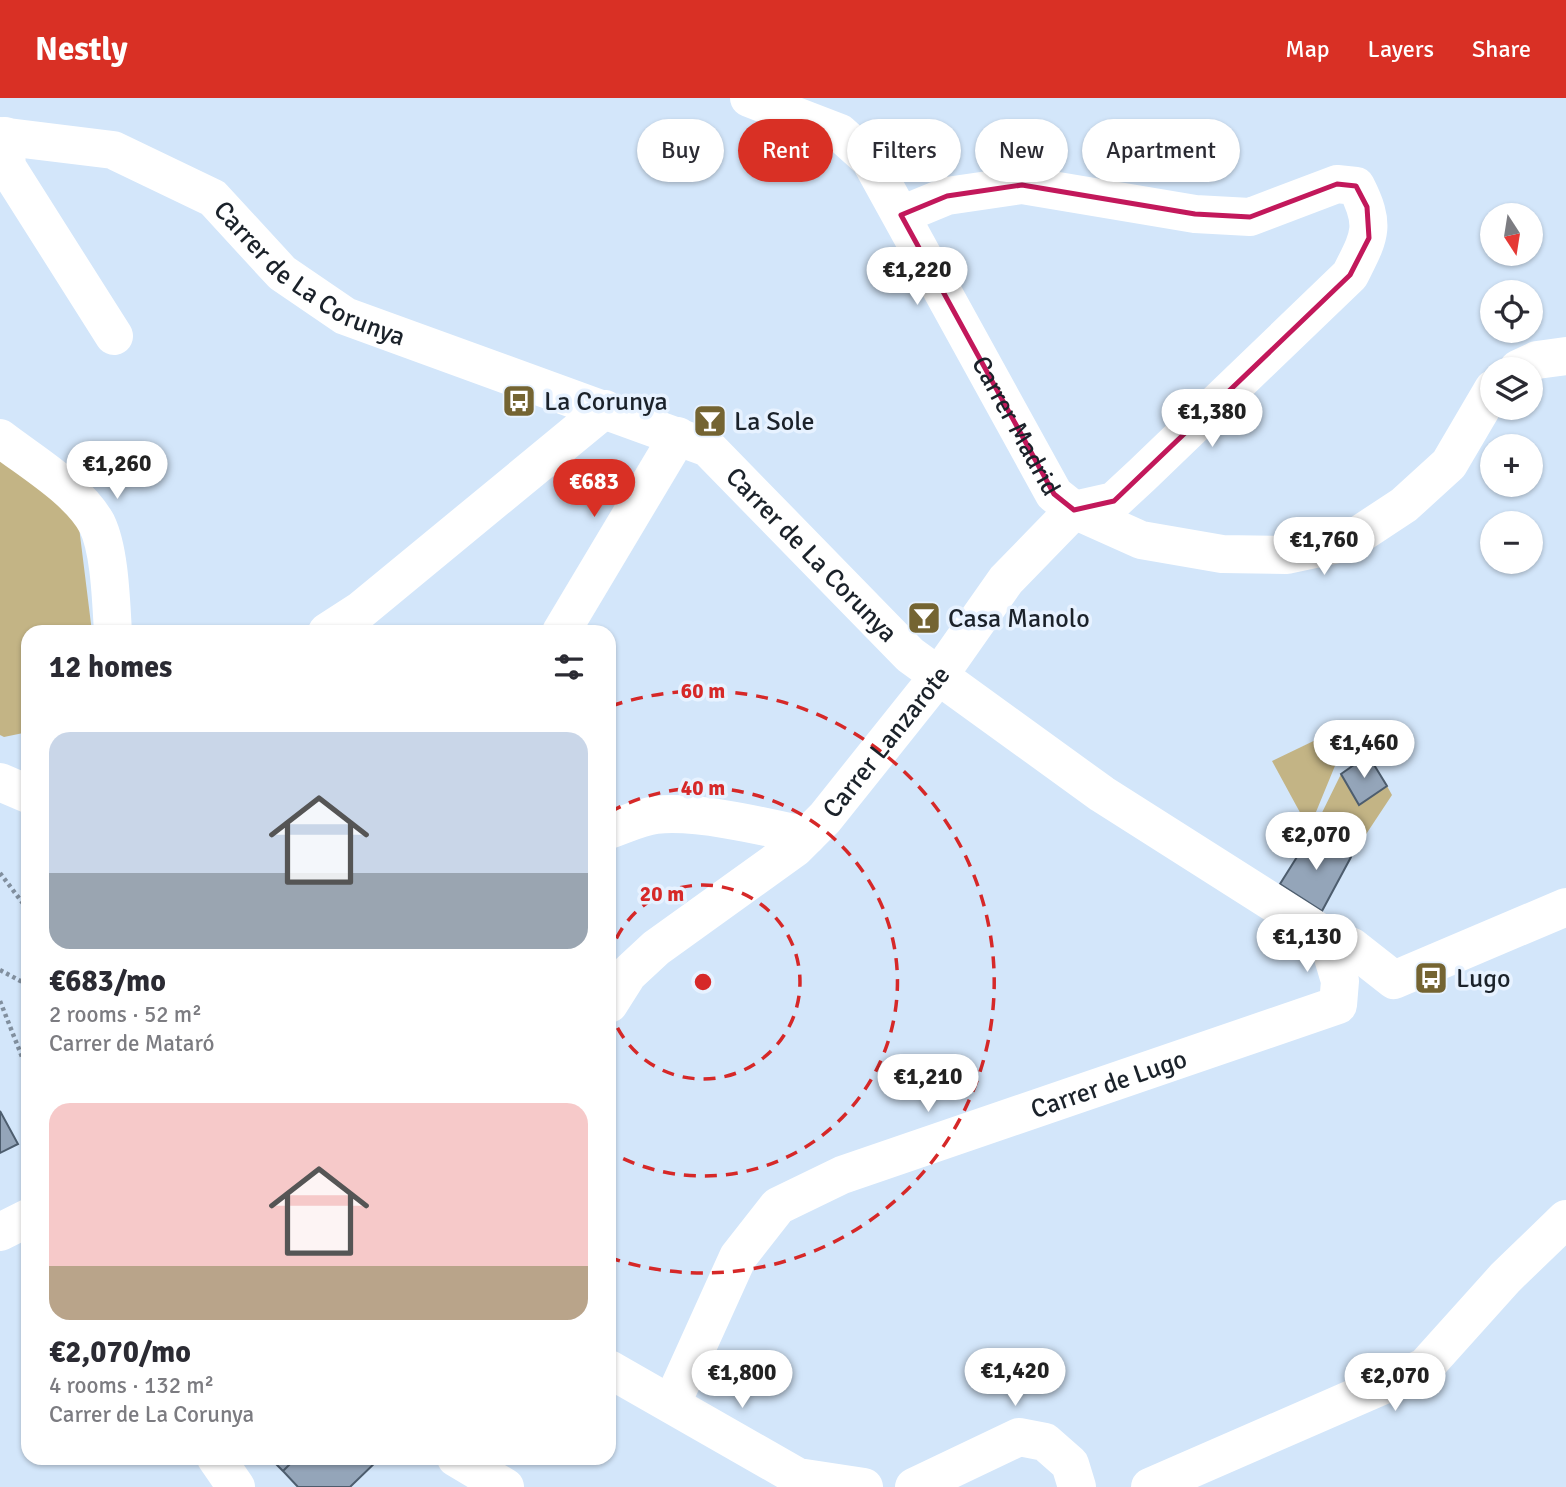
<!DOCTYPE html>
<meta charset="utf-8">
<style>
:root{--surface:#fff;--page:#f2f2f3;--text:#2b2b33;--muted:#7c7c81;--accent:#d93025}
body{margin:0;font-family:Signika,sans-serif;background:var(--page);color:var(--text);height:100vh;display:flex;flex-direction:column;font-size:26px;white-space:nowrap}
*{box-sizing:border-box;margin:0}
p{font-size:23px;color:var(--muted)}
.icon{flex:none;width:38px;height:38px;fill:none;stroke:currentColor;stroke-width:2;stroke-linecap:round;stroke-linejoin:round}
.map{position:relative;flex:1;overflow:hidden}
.side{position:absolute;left:21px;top:527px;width:595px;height:840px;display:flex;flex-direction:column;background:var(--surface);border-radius:21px;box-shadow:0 2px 5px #0004}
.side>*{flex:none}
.top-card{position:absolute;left:637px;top:21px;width:665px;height:63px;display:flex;gap:14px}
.needle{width:46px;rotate:168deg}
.tools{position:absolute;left:1480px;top:105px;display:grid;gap:14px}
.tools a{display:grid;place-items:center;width:63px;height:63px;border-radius:50%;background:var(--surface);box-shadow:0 2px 5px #0004;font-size:35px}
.price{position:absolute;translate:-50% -60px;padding:0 16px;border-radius:24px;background:#fff;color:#222;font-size:23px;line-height:46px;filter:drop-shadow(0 2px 4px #0008)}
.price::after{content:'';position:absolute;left:50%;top:42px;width:21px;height:16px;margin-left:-10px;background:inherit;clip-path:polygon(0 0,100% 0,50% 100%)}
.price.selected{background:var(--accent);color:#fff}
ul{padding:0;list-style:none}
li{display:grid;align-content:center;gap:14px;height:371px;padding:0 28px}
li span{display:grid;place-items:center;height:217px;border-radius:21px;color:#555}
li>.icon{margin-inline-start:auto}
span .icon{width:126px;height:126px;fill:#fffc;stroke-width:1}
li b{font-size:30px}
h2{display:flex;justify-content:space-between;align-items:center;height:84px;padding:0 28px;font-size:30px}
.pill{padding:0 24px;border-radius:32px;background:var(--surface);box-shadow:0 2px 5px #0004;font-size:24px;line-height:63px}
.pill.selected{background:var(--accent);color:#fff}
header{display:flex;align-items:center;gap:42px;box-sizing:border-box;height:98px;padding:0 35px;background:var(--accent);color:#fff}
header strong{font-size:33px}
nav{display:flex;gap:38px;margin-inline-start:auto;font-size:24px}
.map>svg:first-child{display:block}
.green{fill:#c3b485}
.building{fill:#94a5b9;stroke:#4d5d6e;stroke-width:2}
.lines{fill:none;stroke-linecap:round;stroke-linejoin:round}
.path{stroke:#818f9e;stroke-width:4.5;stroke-dasharray:3.5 3.5;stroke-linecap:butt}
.minor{stroke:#fff;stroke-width:38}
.marked{fill:none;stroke:#c2185b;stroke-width:5;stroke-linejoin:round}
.ring{fill:none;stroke:#d62828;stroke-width:3.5;stroke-dasharray:12 9}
.labels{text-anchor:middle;stroke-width:7;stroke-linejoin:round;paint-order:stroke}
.street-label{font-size:26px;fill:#1b222a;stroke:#e7f2ff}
.poi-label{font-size:26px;fill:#1b222a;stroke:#e7f2ff;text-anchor:start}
.centre{fill:#d62828;stroke:#e7f2ff;stroke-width:3.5}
.ring-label{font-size:21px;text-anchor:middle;font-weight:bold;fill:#d62828;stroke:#e7f2ff;stroke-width:7;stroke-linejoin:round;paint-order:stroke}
</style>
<header>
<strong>Nestly</strong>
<nav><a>Map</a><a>Layers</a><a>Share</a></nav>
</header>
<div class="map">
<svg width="1566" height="1389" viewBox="0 0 1566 1389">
<rect width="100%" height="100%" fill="#d3e6fa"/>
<!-- green -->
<path class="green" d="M 0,358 L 47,394 L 79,429 L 92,534 L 28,534 L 28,634 L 4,639 L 0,637 Z
M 1353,624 L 1309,731 L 1272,663 Z
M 1341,676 L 1359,707 L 1387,688 L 1392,697 L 1351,759 L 1312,735 Z"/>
<!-- building -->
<path class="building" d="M 1368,657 L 1387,688 L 1359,707 L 1341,676 Z
M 1312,735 L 1351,759 L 1322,813 L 1280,786 Z
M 0,1013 L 18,1046 L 0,1055 Z
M 270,1360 L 296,1360 L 283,1373 Z
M 296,1360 L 380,1360 L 350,1389 L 298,1389 L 283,1373 Z"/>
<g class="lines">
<!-- path -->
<path class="path" d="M 0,775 L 28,812
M 0,872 L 28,887
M 0,903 L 28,974"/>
<!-- minor -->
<g class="minor">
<path id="s1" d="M 749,0 L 840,35 L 870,62 L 1054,396 L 1074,412 L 1141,442 L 1222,456 L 1287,457 L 1348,444 L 1404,407 L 1449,366 L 1493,291"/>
<path id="s2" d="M 0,38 L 113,52 L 213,100 L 282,175 L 345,218 L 708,350 L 910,557 L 1102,696 L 1327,839 L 1352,849 L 1394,882 L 1566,809"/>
<path d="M 5,38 L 7,69 L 114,238"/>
<path d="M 1518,271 L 1537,262 L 1566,258"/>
<path d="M 0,340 C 31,364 79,392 97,426 C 110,453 111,504 113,534"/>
<path d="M 327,534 L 361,512 L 605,311"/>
<path d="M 561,534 L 678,338"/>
<path d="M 0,684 L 28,696"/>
<path d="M 609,732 C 624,727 640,719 656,717 C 696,712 767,729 807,738"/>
<path id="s3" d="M 609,906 L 628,876 L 656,850 L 795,750 L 825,720 L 940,576 L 1006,482 L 1074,412 L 1114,403 L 1142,377 L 1350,177 C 1369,139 1377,129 1356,88 L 1337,86 L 1250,119 L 1195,116 L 1022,87 L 947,98 L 901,117"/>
<path d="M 0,1134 L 28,1120"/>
<path d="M 609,1271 L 798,1379 L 864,1389"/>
<path id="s4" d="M 672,1305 L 738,1159 L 778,1108 L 842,1077 L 1338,907 L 1340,883 L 1327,839"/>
<path d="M 216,1360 L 236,1389"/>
<path d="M 456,1360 L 505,1389"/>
<path d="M 914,1389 L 1019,1339 L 1045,1344 L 1070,1366 L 1077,1389"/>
<path d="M 1150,1389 L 1425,1269 L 1505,1180 L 1566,1121"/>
</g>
</g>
<!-- marked area -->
<path class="marked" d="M 1337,86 L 1356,88 L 1367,109 L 1369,140 L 1350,177 L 1114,403 L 1074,412 L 1054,396 L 901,117 L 947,98 L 1022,87 L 1195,116 L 1250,119 Z"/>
<!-- distance rings -->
<g class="ring">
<path d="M609 860A97 97 0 1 1 609 908"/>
<path d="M610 714A194 194 0 1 1 610 1054"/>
<path d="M611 608A291 291 0 1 1 611 1160"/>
</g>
<!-- icons -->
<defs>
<symbol id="bus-square" viewBox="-11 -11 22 22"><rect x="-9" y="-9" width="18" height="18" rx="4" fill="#746432" stroke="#e7f2ff"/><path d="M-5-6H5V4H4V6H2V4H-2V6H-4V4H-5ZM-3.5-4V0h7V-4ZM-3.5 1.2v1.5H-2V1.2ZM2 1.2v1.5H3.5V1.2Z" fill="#fff"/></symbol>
<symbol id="bar-square" viewBox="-11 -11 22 22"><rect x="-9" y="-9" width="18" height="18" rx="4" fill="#746432" stroke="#e7f2ff"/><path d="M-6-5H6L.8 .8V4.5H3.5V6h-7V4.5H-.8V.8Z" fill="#fff"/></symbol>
</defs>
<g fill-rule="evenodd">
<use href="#bus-square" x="500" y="284" width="38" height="38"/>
<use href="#bar-square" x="691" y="304" width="38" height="38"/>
<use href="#bar-square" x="905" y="501" width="38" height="38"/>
<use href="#bus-square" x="1412" y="861" width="38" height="38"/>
</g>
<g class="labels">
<!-- street labels -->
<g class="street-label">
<text dy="9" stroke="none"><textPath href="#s2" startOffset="350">Carrer de La Corunya</textPath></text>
<text dy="9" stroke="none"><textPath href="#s1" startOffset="441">Carrer Madrid</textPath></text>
<text dy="9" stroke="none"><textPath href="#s2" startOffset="938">Carrer de La Corunya</textPath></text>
<text dy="9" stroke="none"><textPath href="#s3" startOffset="385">Carrer Lanzarote</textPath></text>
<text dy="9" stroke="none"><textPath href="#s4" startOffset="578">Carrer de Lugo</textPath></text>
</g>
<!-- poi labels -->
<g class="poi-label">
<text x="544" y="312">La Corunya</text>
<text x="734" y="332">La Sole</text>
<text x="948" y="529">Casa Manolo</text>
<text x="1456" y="889">Lugo</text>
</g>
</g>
<circle cx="703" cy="884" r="10" class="centre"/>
<g class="ring-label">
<text x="703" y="600">60 m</text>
<text x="703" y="697">40 m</text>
<text x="662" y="803">20 m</text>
</g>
</svg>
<div class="tools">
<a><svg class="needle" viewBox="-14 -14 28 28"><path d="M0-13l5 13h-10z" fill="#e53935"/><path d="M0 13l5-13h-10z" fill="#7c7c81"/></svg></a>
<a><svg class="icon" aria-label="locate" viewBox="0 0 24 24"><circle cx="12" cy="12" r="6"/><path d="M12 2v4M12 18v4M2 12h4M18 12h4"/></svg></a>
<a><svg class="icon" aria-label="layers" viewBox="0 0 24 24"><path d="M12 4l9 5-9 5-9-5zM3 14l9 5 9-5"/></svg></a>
<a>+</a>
<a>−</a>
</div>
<b class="price" style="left:917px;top:209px">€1,220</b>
<b class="price" style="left:1212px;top:351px">€1,380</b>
<b class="price" style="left:117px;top:403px">€1,260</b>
<b class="price selected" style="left:594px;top:421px">€683</b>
<b class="price" style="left:1324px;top:479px">€1,760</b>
<b class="price" style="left:1364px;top:682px">€1,460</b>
<b class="price" style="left:1316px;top:774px">€2,070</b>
<b class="price" style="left:1307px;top:876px">€1,130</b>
<b class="price" style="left:928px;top:1016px">€1,210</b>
<b class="price" style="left:1015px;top:1310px">€1,420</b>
<b class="price" style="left:742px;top:1312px">€1,800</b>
<b class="price" style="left:1395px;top:1315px">€2,070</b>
<div class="top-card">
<a class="pill">Buy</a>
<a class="pill selected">Rent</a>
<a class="pill">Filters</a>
<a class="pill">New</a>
<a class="pill">Apartment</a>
</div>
<section class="side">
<h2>12 homes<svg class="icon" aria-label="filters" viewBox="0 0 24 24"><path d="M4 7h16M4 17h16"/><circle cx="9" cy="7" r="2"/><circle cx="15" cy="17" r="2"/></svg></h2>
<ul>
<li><span style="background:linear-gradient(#c9d6e8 65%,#9aa5b1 0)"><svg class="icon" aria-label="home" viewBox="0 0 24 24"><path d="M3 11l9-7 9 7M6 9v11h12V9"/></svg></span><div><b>€683/mo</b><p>2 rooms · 52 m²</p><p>Carrer de Mataró</p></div></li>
<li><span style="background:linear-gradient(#f6c9c9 75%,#b9a48a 0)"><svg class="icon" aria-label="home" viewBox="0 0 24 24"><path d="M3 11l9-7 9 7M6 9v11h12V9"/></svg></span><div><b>€2,070/mo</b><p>4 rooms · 132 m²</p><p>Carrer de La Corunya</p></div></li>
</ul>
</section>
</div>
